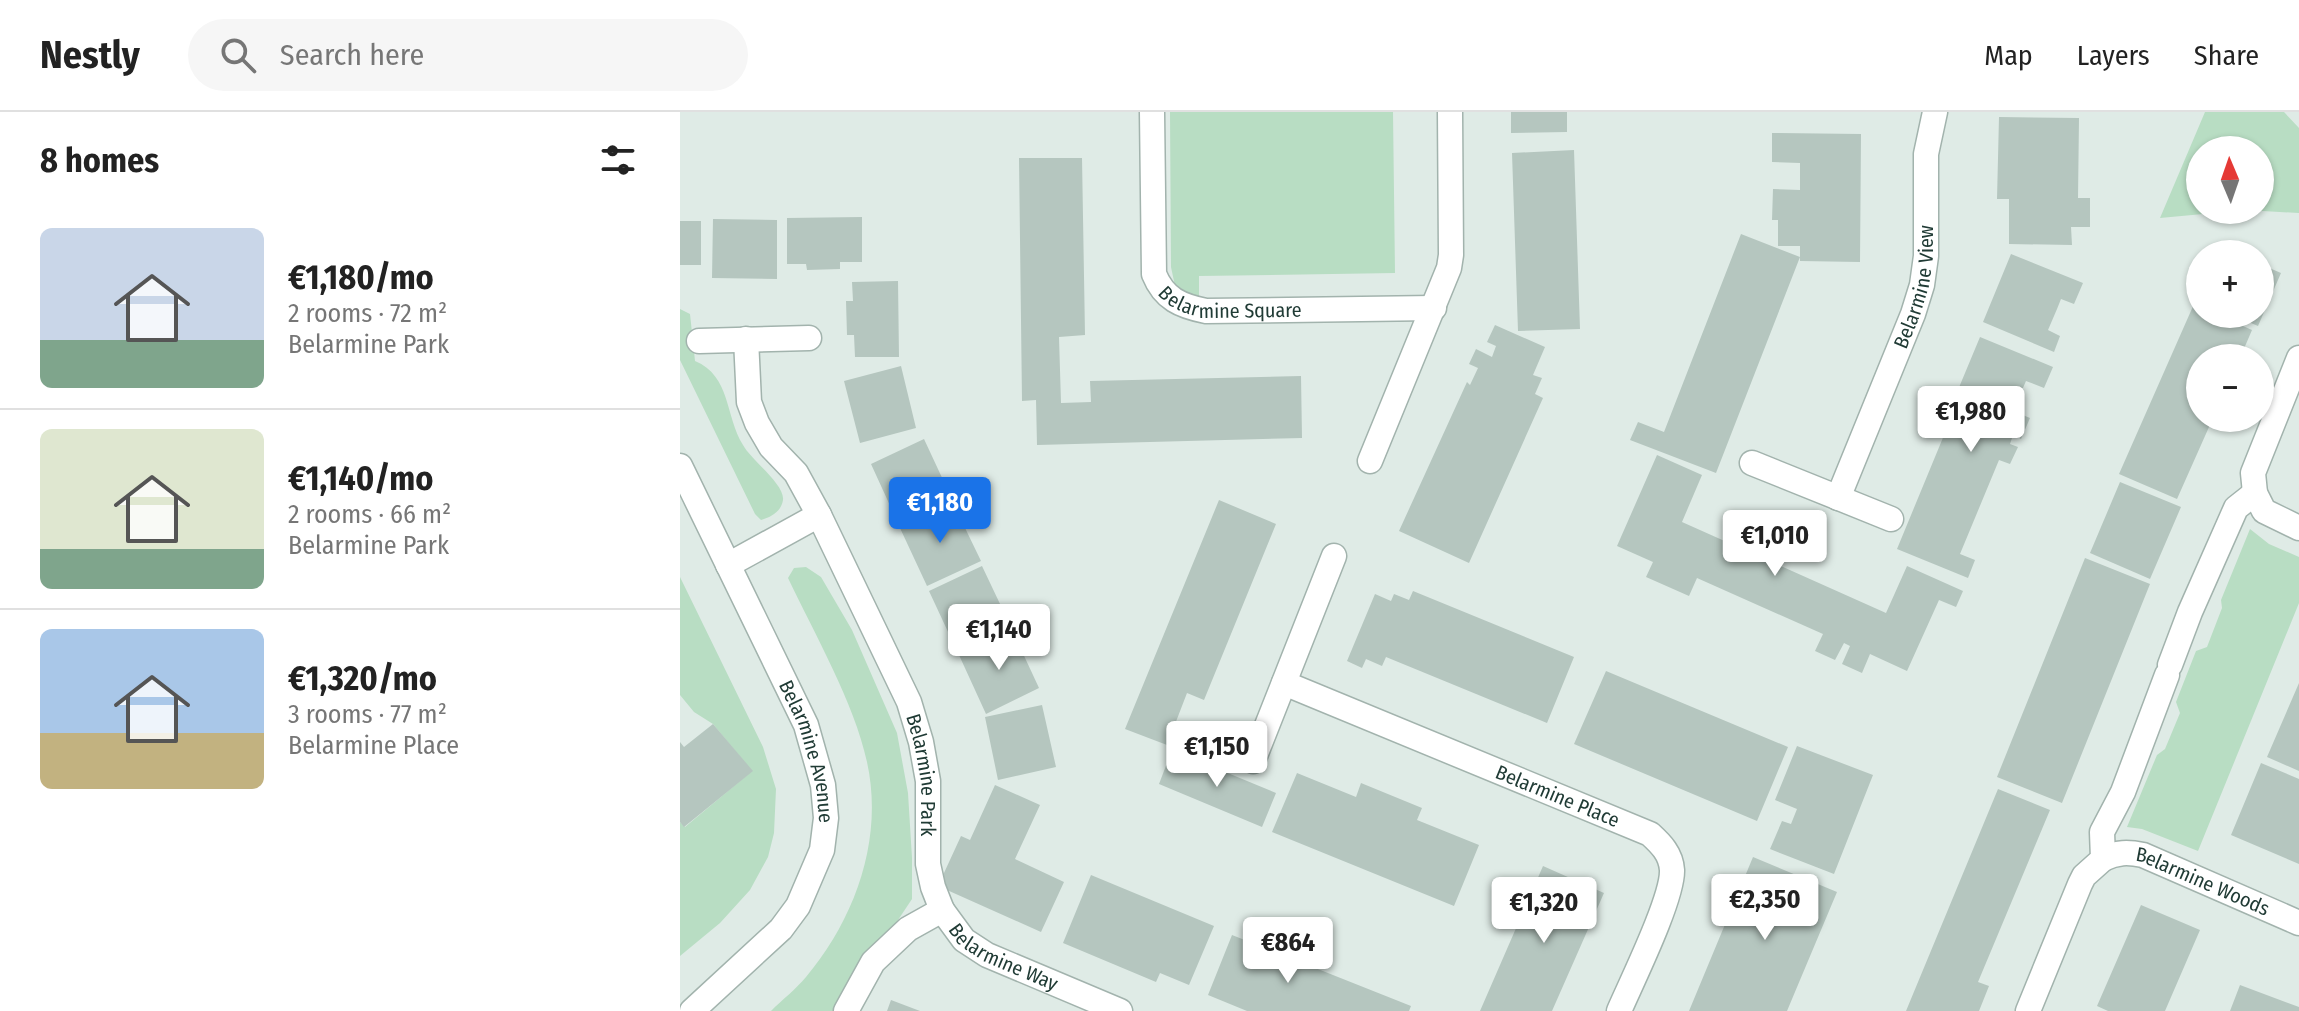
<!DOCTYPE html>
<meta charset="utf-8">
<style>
:root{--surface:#fff;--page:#f6f6f6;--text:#222;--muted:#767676;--line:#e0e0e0;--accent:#1a73e8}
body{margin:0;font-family:"Fira Sans Condensed",sans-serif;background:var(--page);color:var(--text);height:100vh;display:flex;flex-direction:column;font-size:30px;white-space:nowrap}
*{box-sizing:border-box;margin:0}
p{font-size:26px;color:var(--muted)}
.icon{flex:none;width:44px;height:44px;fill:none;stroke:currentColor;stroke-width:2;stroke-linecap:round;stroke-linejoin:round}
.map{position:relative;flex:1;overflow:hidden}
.panel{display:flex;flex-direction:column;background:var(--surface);width:680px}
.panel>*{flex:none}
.needle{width:52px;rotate:358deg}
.controls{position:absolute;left:1506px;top:24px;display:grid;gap:16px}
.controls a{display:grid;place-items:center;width:88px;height:88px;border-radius:50%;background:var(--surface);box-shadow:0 2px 6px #0004;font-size:40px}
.price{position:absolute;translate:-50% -68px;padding:0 18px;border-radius:8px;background:#fff;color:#222;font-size:26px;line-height:52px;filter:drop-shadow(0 2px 4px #0008)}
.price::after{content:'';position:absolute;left:50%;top:48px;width:24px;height:18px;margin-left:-12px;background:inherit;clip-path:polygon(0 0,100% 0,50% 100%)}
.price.active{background:var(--accent);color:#fff}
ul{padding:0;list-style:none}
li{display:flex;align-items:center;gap:24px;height:200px;padding:0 40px}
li+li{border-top:2px solid var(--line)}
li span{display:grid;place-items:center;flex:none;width:224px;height:160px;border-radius:12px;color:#555}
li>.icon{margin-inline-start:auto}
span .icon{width:96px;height:96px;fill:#fffc;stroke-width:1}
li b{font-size:34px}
h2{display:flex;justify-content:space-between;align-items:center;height:96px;padding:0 40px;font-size:34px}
header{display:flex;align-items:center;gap:48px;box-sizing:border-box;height:112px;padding:0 40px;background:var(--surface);border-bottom:2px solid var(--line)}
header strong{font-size:38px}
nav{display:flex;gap:44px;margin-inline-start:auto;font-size:28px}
.search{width:560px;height:72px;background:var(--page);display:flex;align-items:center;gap:20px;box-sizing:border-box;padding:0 28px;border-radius:44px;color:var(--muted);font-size:30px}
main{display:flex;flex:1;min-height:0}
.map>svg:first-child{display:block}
.green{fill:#b8ddc3;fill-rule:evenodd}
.building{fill:#b5c6bf}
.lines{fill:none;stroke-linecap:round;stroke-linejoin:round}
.minor-casing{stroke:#a2b3ad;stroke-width:27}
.minor{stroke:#fff;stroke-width:24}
.labels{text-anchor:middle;stroke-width:7;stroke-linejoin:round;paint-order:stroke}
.street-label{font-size:20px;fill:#203b35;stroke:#f0f7f4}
</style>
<header>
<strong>Nestly</strong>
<div class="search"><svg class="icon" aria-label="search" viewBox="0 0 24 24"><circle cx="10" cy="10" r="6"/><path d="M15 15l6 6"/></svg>Search here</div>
<nav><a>Map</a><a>Layers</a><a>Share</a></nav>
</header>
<main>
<section class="panel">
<h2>8 homes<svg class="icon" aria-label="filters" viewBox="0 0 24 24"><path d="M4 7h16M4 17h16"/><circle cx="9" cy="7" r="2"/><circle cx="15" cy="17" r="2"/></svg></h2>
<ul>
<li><span style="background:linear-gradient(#c9d6e8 70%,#7fa58c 0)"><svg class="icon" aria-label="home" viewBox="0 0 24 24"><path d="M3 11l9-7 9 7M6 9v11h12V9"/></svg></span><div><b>€1,180/mo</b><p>2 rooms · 72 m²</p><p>Belarmine Park</p></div></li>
<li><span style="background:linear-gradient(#dfe7d0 75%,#7fa58c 0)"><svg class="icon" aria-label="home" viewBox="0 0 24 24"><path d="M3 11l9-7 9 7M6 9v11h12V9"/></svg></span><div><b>€1,140/mo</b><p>2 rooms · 66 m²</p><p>Belarmine Park</p></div></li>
<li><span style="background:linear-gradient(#a9c7e8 65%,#c2b280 0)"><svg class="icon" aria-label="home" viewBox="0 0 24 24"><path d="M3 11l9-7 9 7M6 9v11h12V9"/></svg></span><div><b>€1,320/mo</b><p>3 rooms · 77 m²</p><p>Belarmine Place</p></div></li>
</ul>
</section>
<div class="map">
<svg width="1619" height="899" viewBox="0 0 1619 899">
<rect width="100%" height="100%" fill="#dfebe6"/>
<!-- green -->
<path class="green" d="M 490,0 L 713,0 L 715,161 L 519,164 L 519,188 L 495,174 L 491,155 Z
M 1525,0 L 1604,0 L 1619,16 L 1619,101 L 1566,98 L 1480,106 ZM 1580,38 L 1580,98 L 1520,98 L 1520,38 Z
M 0,197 L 10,202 L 15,249 C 51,264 45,304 63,333 C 71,348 105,372 103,388 C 101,400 91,405 81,408 L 75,402 L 0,248 Z
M 1570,417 L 1589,432 L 1619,445 L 1619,491 L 1518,739 L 1462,717 L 1447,715 L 1477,643 L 1485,637 L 1500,601 L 1496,590 L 1516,539 L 1527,535 L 1542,496 L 1541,488 Z
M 126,455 L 141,465 L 172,518 L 217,621 L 228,681 L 232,746 L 232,787 L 216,811 L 184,841 L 154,899 L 91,899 C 102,888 116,877 126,865 C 175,807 204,727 187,650 C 174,590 135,523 108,466 L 114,456 Z
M 0,465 L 83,635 L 96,677 L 94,721 L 88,745 L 70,778 L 40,811 L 0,844 L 0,710 L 5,715 L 72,659 L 33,612 L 14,600 L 0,583 Z"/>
<!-- building -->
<path class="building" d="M 831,0 L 887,0 L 887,20 L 831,21 Z
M 1319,5 L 1399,6 L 1398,86 L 1410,86 L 1410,115 L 1391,115 L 1392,133 L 1329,132 L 1329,87 L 1317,87 Z
M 1092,21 L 1181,22 L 1180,150 L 1120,149 L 1120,134 L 1098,134 L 1098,108 L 1092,108 L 1093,77 L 1120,78 L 1120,51 L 1092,50 Z
M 894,38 L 900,217 L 838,219 L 832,41 Z
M 339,46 L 402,46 L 405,223 L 379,225 L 381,291 L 411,290 L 410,269 L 621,264 L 622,326 L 357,333 L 356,288 L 342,289 Z
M 182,105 L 182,150 L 160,150 L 160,157 L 127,158 L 126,152 L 107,152 L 107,106 Z
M 33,107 L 97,108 L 97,167 L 32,166 Z
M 0,109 L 21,109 L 21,153 L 0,153 Z
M 1061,122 L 1120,145 L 1036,361 L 950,328 L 958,310 L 984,320 Z
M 1537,133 L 1558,142 L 1533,142 Z
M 1331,142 L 1403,171 L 1394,192 L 1381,187 L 1377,197 L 1368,218 L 1380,224 L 1374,240 L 1303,210 Z
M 1580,152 L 1601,161 L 1578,214 L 1550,202 L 1580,202 Z
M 218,169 L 219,245 L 175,245 L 174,223 L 167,223 L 166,189 L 173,189 L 172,170 Z
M 1514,192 L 1520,195 L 1520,202 L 1536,202 L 1572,218 L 1560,246 L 1520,246 L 1520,306 L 1533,306 L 1497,387 L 1439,362 Z
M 815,213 L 865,235 L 853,263 L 862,266 L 855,282 L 863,286 L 789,451 L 719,419 L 787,270 L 790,273 L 798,256 L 789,252 L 796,237 L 812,245 L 816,234 L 807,230 Z
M 1300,225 L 1373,255 L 1364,276 L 1346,269 L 1333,299 L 1350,306 L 1341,327 L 1333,323 L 1330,332 L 1338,335 L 1330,352 L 1319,348 L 1280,442 L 1295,448 L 1288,466 L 1217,437 L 1274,299 L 1270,297 Z
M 221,254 L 236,316 L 180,331 L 164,269 Z
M 244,327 L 271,385 L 218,411 L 191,352 Z
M 977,343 L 1022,363 L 1002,410 L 1206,501 L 1227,454 L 1283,479 L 1276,495 L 1259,488 L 1227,559 L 1190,542 L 1182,561 L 1162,552 L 1170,534 L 1164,531 L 1155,548 L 1135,539 L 1143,522 L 1017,466 L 1009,484 L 966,465 L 973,450 L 937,434 Z
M 1440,370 L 1501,395 L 1470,467 L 1410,441 Z
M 539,388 L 596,412 L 524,588 L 507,581 L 487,633 L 445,617 Z
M 273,391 L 301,449 L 247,474 L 220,416 Z
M 1405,446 L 1470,472 L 1382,691 L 1317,665 Z
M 302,454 L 330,513 L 276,537 L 249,479 Z
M 733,479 L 894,545 L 867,611 L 706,545 L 702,554 L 686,547 L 682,556 L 667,549 L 695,482 L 711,489 L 714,482 L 729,488 Z
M 332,518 L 359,576 L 306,602 L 279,543 Z
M 926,559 L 1108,635 L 1077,709 L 894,632 Z
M 1619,571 L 1619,659 L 1587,645 Z
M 362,593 L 376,655 L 318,668 L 305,605 Z
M 33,612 L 73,659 L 4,715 L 0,710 L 0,630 L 4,635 Z
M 1117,634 L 1193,663 L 1154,762 L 1090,737 L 1102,709 L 1111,712 L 1117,697 L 1095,688 Z
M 492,638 L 596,681 L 582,715 L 479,672 Z
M 1581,651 L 1619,667 L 1619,752 L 1551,723 Z
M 617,661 L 676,685 L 681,671 L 742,696 L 737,708 L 799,733 L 774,794 L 592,720 Z
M 315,673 L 360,693 L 335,747 L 384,770 L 361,820 L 258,774 L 281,724 L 290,728 Z
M 1318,677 L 1370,698 L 1298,870 L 1309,874 L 1299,899 L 1226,899 Z
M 1073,745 L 1157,780 L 1120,868 L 1107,899 L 1009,899 Z
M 863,754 L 924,781 L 872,899 L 800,899 Z
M 411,763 L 534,814 L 509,873 L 480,861 L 476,870 L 383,831 Z
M 1461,793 L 1520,818 L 1485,899 L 1428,899 L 1417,894 Z
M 552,823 L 731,894 L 729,899 L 567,899 L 528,883 Z
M 1560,873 L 1619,895 L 1619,899 L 1550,899 Z
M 211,888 L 240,899 L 207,899 Z"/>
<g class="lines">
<defs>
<g id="minor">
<path id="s1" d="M 472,0 L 474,162 C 484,187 501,194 526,199 L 754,196"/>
<path d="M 66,227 L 69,290 L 77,311 L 91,335 L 116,361 L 139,403"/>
<path d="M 19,229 L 129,226"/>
<path d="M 1619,246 L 1573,361 L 1575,381 L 1584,399 L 1619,416"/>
<path d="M 690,349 L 769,156 L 771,143 L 770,0"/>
<path d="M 1072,351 L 1211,407"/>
<path id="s2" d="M 0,354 L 126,613 L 143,673 L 146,706 L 142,738 L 118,794 L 101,817 L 12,899"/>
<path id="s3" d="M 1158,386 L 1233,202 L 1242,173 L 1246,144 L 1246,42 L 1255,0"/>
<path id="s4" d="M 48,453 L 139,403 L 229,590 L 241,630 L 248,669 L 248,752 L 253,775 L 262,798 L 228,817 L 193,850 L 166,899"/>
<path d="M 1490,553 L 1510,500 L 1556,396 L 1575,381"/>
<path id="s5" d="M 604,571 L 970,722 C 981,732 991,742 992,758 C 993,786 952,869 939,899"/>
<path d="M 573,649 L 654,444"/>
<path id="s6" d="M 1423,747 C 1437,740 1448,740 1463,743 L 1619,811"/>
<path id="s7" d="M 262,798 L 284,828 L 307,843 L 440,899"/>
<path d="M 1348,899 L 1400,772 L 1404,764 L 1423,747 L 1422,720 L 1443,680 L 1487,563"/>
</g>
</defs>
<!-- minor casing -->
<use href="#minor" class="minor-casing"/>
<!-- minor -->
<use href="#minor" class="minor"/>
</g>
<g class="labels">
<!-- street labels -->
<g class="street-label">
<text dy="7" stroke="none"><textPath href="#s3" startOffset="226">Belarmine View</textPath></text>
<text dy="7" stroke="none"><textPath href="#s1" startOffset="252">Belarmine Square</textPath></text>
<text dy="7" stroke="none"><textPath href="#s2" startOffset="314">Belarmine Avenue</textPath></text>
<text dy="7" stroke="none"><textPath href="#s4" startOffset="386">Belarmine Park</textPath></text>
<text dy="7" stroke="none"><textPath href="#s5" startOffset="296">Belarmine Place</textPath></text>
<text dy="7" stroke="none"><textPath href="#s6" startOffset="106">Belarmine Woods</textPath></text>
<text dy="7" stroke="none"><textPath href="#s7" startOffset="80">Belarmine Way</textPath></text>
</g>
</g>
</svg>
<div class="controls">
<a><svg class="needle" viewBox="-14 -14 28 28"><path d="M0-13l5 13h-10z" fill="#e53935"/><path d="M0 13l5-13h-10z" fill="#767676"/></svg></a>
<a>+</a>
<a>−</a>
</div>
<b class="price" style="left:1291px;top:342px">€1,980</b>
<b class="price active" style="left:260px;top:433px">€1,180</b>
<b class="price" style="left:1095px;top:466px">€1,010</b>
<b class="price" style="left:319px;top:560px">€1,140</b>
<b class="price" style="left:537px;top:677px">€1,150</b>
<b class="price" style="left:1085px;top:830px">€2,350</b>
<b class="price" style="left:864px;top:833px">€1,320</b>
<b class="price" style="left:608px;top:873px">€864</b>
</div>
</main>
